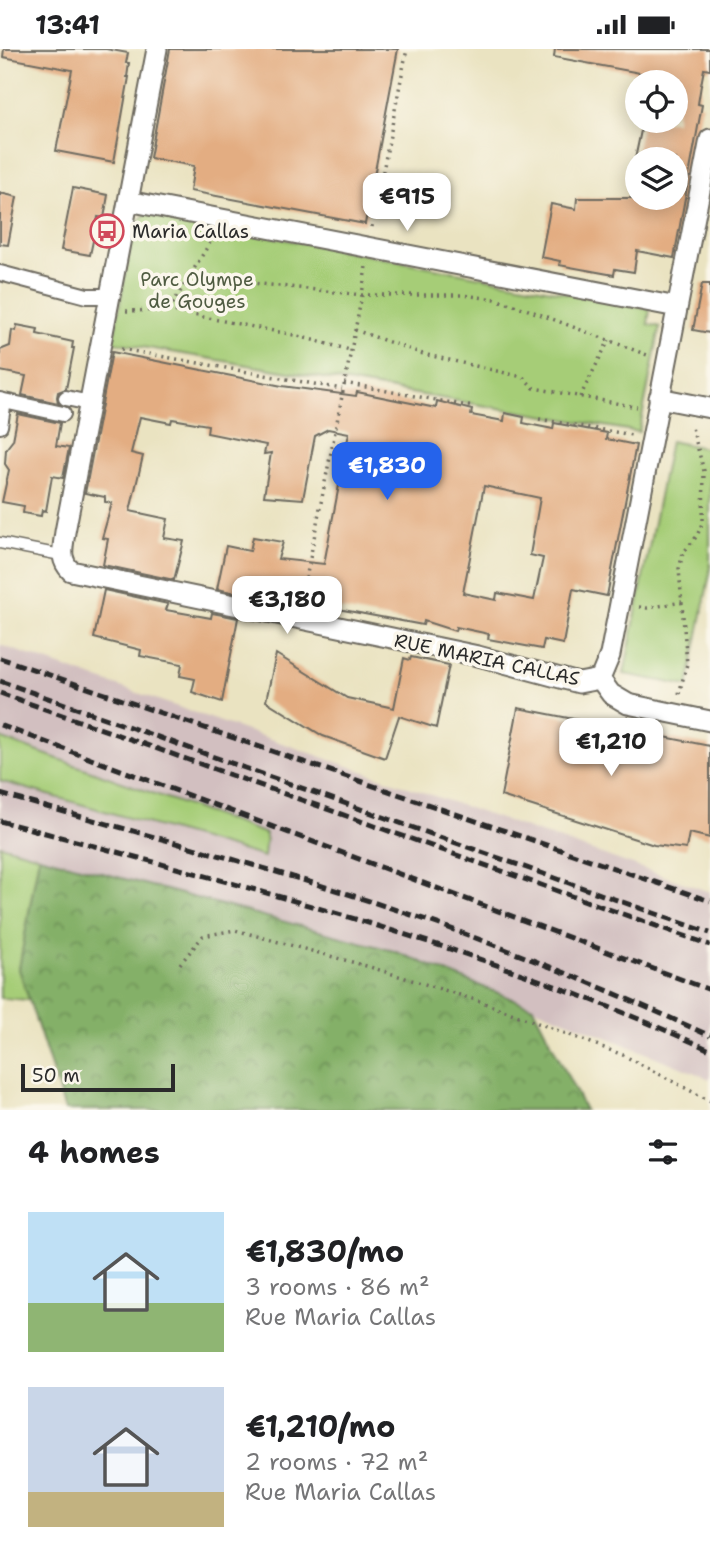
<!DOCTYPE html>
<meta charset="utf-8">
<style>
:root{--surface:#fff;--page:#f2f2f2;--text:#202124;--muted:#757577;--accent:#2563eb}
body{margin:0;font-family:"Shantell Sans",sans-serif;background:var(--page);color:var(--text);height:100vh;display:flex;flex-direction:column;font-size:26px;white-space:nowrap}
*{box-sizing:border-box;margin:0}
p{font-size:23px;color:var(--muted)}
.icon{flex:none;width:38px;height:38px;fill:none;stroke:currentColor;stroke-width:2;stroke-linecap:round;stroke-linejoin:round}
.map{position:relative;height:1061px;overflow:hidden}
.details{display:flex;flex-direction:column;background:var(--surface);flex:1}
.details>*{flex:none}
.buttons{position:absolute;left:625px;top:21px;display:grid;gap:14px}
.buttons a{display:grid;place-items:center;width:63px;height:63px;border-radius:50%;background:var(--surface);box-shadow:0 4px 18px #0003;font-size:35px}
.scale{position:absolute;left:21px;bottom:18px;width:154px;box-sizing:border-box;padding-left:7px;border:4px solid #2b2b2b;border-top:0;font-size:19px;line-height:24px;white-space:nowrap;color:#2b2b2b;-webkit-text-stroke:5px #fbf7ec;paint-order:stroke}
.price{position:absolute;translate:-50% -60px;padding:0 16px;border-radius:14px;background:#fff;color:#222;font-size:23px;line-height:46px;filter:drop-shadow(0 2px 4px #0008)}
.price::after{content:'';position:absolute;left:50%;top:42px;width:21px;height:16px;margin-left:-10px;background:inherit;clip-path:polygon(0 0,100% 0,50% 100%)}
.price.on{background:var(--accent);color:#fff}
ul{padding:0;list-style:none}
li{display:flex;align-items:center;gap:21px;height:175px;padding:0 28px}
li span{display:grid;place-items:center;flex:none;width:196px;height:140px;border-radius:0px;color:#555}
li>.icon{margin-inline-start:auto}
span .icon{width:84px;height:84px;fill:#fffc;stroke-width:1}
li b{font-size:30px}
h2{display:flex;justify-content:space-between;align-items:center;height:84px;padding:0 28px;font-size:30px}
.status{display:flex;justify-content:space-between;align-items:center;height:49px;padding:0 35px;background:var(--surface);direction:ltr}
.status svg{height:19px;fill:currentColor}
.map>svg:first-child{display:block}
.railway{fill:#d2bfc0}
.green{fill:#a6cd77;stroke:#687c51;stroke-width:2}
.forest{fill:url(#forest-crowns);stroke:#586e4a;stroke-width:2}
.building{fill:#e3ad82;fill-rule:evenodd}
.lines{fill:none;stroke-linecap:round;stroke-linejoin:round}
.service-casing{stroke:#6e6b60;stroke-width:13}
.pedestrian-casing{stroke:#6e6b60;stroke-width:18}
.minor-casing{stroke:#6e6b60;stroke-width:23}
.path{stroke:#6e6b60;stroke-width:3.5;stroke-dasharray:2 5;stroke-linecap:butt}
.service{stroke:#fff;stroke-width:10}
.pedestrian{stroke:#fff;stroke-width:14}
.minor{stroke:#fff;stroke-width:19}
.rail{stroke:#2b2b2b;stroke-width:5;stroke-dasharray:10 5;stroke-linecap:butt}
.labels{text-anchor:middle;stroke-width:7;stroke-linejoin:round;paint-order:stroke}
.poi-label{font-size:19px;fill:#2b2b2b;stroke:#fbf7ec;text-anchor:start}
.park-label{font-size:19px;fill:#505c42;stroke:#fbf7ec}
.street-label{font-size:19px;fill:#2b2b2b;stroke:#fbf7ec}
</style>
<div class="status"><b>13:41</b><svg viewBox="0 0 49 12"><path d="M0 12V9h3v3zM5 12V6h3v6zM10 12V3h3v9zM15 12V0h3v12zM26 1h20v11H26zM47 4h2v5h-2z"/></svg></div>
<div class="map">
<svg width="710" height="1061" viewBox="0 0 710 1061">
<defs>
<pattern id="forest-crowns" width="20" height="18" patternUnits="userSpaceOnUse" patternTransform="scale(1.75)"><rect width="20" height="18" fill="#84b068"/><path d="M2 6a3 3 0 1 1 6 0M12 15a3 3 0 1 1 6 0" fill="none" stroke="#6c8f56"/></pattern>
</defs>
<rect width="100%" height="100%" fill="#fbf7ec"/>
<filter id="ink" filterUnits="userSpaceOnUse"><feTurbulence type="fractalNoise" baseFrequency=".0143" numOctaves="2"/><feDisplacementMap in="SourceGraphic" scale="14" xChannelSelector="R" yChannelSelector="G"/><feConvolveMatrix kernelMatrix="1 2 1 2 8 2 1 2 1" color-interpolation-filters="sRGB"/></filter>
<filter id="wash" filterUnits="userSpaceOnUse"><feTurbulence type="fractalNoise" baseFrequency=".00686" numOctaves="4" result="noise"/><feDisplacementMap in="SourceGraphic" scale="28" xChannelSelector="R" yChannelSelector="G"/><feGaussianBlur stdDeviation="1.57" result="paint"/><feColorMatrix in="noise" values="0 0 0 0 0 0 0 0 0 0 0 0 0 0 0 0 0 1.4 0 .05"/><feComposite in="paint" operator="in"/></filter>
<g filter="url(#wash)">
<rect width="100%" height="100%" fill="#eae3c1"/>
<!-- railway -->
<path class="railway" d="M 0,596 L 710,843 L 710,1030 L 394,902 L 0,796 L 0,732 L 263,808 L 265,785 L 0,689 Z"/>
<!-- green -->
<path class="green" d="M 146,164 L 650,260 L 648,275 L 660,278 L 639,383 L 113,293 L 134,177 Z
M 670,392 L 710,400 L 710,524 L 688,637 L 624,625 Z
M 0,689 L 266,785 L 264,808 L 0,732 Z
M 0,796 L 39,807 L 19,920 L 30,951 L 0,949 Z"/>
<!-- forest -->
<path class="forest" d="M 39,807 L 394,902 L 533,958 L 585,1061 L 65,1061 L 19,920 Z"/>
<g id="blocks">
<!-- building -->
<path class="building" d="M 4,0 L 106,0 L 128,4 L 126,14 L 129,14 L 127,28 L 129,28 L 114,113 L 56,102 L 72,21 L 3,8 Z
M 170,0 L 398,0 L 365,175 L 190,142 L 194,117 L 150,109 Z
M 555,0 L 710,0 L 710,21 L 704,20 L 701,36 L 698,55 L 702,56 L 674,209 L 637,202 L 634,223 L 615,220 L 614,226 L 559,216 L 560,212 L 541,208 L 551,155 L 576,160 L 577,149 L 676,149 L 676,110 L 635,110 L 643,72 L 676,72 L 676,33 L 650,33 L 651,26 L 554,8 Z
M 73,139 L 108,146 L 104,169 L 98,168 L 90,206 L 61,201 Z
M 0,144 L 17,148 L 8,196 L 0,195 Z
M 702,235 L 710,235 L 710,284 L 693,281 Z
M 17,276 L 38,280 L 37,285 L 73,293 L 72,299 L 74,299 L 66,340 L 58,343 L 57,348 L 58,354 L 22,346 L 26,327 L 0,322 L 0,301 L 10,297 L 12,281 L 16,282 Z
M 112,303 L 282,337 L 356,347 L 357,343 L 436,359 L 437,352 L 472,361 L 471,366 L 504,372 L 505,364 L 524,368 L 523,374 L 553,380 L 554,374 L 607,384 L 606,390 L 636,396 L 607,547 L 573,540 L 563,595 L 544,591 L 542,600 L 488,590 L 489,585 L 456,578 L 455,582 L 424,572 L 423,576 L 290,551 L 289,555 L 217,540 L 226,497 L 250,502 L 253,488 L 283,493 L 278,510 L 324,515 L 349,384 L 328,380 L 315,387 L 303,450 L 264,447 L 271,404 L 264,405 L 266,396 L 207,384 L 208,376 L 172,370 L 171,374 L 140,368 L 131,404 L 143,407 L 130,462 L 168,470 L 164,489 L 184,492 L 174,531 L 103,516 L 108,490 L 102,489 L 112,454 L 105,453 L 105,448 L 85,444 ZM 484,437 L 540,449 L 530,506 L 543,509 L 534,551 L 497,544 L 496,551 L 463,544 Z
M 18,365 L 60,374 L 56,397 L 69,399 L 63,429 L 52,427 L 46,462 L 42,461 L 41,467 L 23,464 L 24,457 L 2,453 L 9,421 L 5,415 L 6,400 L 13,391 Z
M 104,541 L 168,555 L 166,561 L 211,569 L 212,564 L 238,569 L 222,653 L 192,643 L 195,630 L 180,627 L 182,615 L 140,607 L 141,601 L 94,589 Z
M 276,605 L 347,649 L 394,659 L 404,609 L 410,611 L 411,608 L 449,616 L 436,679 L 399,667 L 385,709 L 323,687 L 266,652 Z
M 518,659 L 710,697 L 710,789 L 689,784 L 686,800 L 654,796 L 501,747 Z"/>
</g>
</g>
<g filter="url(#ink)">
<use href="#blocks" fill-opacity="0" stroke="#6e6b60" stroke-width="2"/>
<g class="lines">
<defs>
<path id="service" d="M 0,494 L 61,506"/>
<path id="pedestrian" d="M 0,224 L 87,247 L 110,247
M 66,349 L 90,354
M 0,351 L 4,352 L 0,377
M 4,352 L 63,365"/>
<path id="minor" d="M 157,0 L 65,483 C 63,499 59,510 71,522 L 478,607 L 579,634 L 600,630 L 610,606 L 710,90
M 128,152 L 677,258
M 659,349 L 710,359
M 600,630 L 611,645 L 628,655 L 710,672"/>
</defs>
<!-- service casing -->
<use href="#service" class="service-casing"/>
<!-- pedestrian casing -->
<use href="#pedestrian" class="pedestrian-casing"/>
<!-- minor casing -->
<use href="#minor" class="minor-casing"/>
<!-- path -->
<path class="path" d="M 372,178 L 407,0
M 187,227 L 362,246 L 462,246 L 495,250 L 523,259 L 650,307
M 169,261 L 214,187
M 126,262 L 168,261 L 294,286 L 350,301
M 355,281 L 423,305 L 523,328 L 534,339 L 637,358
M 121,300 L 342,340
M 344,334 L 474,358
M 580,348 L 609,291
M 539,370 L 632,386
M 302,550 L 362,246 L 366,217
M 639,558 L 647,559 L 682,553
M 679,645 L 687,615 L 679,520 L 683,504 L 697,487 L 703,472 L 704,422 L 691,375
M 180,915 L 203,887 L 235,881 L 370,918 L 479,952 L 623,1006 L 710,1052"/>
<!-- service -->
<use href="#service" class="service"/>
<!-- pedestrian -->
<use href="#pedestrian" class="pedestrian"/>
<!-- minor -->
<use href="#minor" class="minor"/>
<!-- rail -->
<path class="rail" d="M 0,609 L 710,852
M 0,632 L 710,884
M 0,644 L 710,896
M 0,676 L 710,941
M 0,745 C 149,787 300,826 446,878 C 536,911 624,947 710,987
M 0,772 C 241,836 482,897 710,1001"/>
</g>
</g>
<!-- icons -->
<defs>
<symbol id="bus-ring" viewBox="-11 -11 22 22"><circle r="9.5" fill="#fbf7ec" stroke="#d1495b" stroke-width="1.5"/><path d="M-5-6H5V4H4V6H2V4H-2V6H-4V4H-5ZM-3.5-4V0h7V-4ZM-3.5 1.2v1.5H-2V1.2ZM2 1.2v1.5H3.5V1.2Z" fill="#d1495b"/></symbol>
</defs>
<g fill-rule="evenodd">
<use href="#bus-ring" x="88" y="163" width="38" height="38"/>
</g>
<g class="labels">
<!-- poi labels -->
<g class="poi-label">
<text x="132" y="189">Maria Callas</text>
</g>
<!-- park labels -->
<g class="park-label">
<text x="197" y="237">Parc Olympe<tspan x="197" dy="22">de Gouges</tspan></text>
</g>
<!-- street labels -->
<g class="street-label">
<text transform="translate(487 610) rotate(12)" y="7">RUE MARIA CALLAS</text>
</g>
</g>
</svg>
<div class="buttons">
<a><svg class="icon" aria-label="locate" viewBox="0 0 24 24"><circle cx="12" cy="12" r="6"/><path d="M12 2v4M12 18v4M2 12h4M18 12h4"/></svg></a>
<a><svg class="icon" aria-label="layers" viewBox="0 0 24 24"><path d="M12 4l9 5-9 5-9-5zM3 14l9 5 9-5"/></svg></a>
</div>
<div class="scale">50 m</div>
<b class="price" style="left:407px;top:184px">€915</b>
<b class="price on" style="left:387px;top:453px">€1,830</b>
<b class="price" style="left:287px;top:587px">€3,180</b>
<b class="price" style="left:611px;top:729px">€1,210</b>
</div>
<section class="details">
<h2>4 homes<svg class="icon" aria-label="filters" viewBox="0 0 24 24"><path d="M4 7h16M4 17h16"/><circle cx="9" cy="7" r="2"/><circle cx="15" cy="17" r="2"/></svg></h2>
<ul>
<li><span style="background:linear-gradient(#bfe0f5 65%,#8fb573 0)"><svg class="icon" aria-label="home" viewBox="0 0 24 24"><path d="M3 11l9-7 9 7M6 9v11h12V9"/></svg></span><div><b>€1,830/mo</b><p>3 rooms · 86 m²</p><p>Rue Maria Callas</p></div></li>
<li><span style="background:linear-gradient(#c9d6e8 75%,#c2b280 0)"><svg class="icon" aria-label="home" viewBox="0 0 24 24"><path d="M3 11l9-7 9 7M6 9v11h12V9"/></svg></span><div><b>€1,210/mo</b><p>2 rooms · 72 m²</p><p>Rue Maria Callas</p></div></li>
</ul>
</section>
